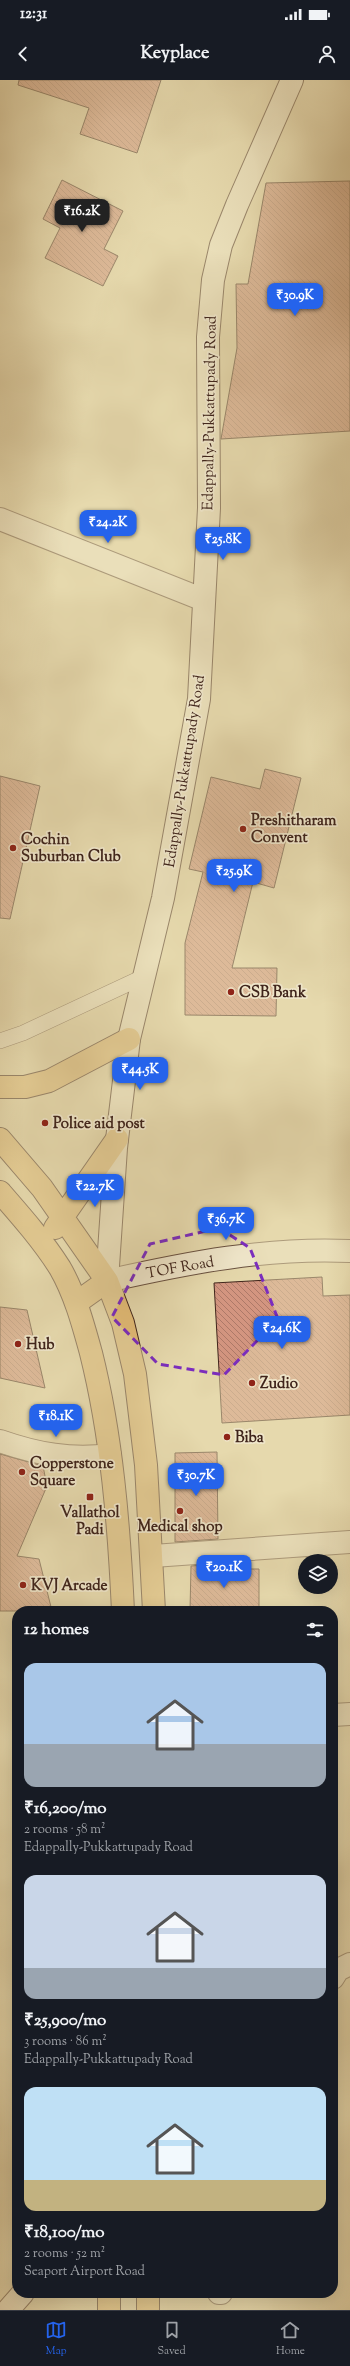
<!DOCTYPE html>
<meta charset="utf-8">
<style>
:root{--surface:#171b24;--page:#20242c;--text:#f1f3f6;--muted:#9ea1a6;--line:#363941;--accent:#2563eb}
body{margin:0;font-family:"Sorts Mill Goudy",serif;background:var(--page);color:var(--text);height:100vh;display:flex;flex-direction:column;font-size:15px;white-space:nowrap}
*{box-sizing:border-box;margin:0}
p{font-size:13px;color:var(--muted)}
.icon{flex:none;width:22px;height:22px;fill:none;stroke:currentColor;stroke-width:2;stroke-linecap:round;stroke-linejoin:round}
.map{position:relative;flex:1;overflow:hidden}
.side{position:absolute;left:12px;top:1526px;width:326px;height:692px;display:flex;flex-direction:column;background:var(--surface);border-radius:16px;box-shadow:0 4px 16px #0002}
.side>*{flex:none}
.controls{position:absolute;left:298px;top:1474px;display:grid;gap:8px}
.controls a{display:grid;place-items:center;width:40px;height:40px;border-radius:50%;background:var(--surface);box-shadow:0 4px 16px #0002;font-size:20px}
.price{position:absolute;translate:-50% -34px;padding:0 9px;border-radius:8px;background:var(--accent);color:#fff;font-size:13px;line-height:26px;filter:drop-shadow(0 1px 2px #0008)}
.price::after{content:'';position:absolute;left:50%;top:24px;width:12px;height:9px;margin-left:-6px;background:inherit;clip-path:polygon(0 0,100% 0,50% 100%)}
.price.selected{background:#222;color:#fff}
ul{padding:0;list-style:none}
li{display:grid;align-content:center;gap:8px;height:212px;padding:0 12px}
li span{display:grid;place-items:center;height:124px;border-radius:12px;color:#555}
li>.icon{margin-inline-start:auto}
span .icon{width:72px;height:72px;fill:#fffc;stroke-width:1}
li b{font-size:17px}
h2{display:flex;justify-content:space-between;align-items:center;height:48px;padding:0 12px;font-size:17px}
.status{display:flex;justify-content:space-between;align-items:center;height:28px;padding:0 20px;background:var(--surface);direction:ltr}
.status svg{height:11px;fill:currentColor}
header{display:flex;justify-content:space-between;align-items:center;height:52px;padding:0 12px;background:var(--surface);font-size:18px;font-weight:800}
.dock{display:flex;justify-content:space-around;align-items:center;height:56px;border-top:1px solid var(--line);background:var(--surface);font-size:11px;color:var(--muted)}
.dock a{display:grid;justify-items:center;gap:2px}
.dock .selected{color:var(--accent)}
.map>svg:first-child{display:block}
.building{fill:url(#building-back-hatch);stroke:#3f241b}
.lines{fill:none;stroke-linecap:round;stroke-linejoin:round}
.service-casing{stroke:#695140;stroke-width:16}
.minor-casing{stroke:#695140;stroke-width:24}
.secondary-casing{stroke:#3f241b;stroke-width:24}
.primary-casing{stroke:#3f241b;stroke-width:24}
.service{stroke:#efe6ca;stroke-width:15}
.minor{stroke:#efe6ca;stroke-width:22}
.secondary{stroke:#efe6ca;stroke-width:22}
.primary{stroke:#e3bc76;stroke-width:22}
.marked{fill:none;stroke:#7b2cbf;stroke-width:3;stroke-dasharray:8 5;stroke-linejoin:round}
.poi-dot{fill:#8f2418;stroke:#efe6ca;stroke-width:1.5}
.labels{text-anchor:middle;stroke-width:3.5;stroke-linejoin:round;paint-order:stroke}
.street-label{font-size:15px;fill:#3f241b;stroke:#efe6ca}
.poi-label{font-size:15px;font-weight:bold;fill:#3f241b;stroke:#efe6ca;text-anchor:start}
</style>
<div class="status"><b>12:31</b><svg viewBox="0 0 49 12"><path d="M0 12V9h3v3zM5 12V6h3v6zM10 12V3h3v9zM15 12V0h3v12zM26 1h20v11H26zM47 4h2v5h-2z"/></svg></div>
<header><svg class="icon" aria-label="back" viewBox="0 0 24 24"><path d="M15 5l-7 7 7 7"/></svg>Keyplace<svg class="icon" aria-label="person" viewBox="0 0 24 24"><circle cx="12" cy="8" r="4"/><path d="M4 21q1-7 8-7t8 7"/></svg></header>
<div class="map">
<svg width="350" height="2230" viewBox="0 0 350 2230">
<defs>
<pattern id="building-back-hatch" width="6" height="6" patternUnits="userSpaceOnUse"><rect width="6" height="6" fill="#d39580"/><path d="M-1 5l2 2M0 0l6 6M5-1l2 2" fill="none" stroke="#ad7968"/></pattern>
</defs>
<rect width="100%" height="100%" fill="#e6d9ad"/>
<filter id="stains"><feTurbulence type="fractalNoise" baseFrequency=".005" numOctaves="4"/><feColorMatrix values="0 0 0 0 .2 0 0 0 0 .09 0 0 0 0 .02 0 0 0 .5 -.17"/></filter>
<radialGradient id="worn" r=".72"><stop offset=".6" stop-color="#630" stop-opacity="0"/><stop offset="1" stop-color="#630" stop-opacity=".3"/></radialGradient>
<!-- building -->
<path class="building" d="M 19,0 L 161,0 L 137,73 L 80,54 L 89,28 L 18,5 Z
M 62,100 L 123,131 L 104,169 L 118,176 L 103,206 L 45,178 L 60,148 L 43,139 Z
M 350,101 L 350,351 L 221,359 L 237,268 L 236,204 L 248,204 L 266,103 Z
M 265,689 L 301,698 L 274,808 L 253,802 L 232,888 L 277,888 L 276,936 L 185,935 L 185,863 L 203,792 L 189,789 L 211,697 L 260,709 Z
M 0,696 L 40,706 L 10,839 L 0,838 Z
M 322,1197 L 323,1216 L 350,1215 L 350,1335 L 222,1343 L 214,1203 Z
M 0,1227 L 27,1230 L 45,1308 L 0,1298 Z
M 217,1372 L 218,1459 L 175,1462 L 175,1373 Z
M 0,1374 L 43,1386 L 47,1406 L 17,1476 L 39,1479 L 52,1531 L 0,1531 Z
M 218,1484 L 218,1489 L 259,1489 L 259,1531 L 190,1531 L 191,1486 Z"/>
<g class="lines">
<defs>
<path id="service" d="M 0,961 L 23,953 L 145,896"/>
<path id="minor" d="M 0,439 L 204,520
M 107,1201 C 187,1183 268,1167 350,1171
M 0,1361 C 37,1374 71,1380 110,1375
M 153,1476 L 350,1462
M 333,1635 L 350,1634
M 333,1898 L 338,1890 L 350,1884
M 219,2213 L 221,2213"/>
<path id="secondary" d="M 107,1201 L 116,1068 L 129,959 L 163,818 L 199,619 L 209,428 L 208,257 L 213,200 L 221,165 L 237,125 L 292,0
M 8,2230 L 23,2213"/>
<path id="primary" d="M 0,1007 L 25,1007 L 49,1001 L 129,959
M 0,1059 L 42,1108 L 107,1201 L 123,1243 L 135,1294 L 146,1385 L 154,1531
M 0,1112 C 21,1136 43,1161 60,1188 C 75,1214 83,1244 91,1273 C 112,1357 119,1445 123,1531
M 55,1148 L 117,1059
M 76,1223 L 107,1201
M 109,2213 L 109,2230
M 148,2230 L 148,2213"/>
</defs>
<!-- service casing -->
<use href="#service" class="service-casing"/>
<!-- minor casing -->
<use href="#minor" class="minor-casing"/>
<!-- secondary casing -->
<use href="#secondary" class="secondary-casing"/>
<!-- primary casing -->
<use href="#primary" class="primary-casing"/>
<!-- service -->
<use href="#service" class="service"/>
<!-- minor -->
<use href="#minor" class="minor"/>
<!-- secondary -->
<use href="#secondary" class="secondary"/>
<!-- primary -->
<use href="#primary" class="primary"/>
</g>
<!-- marked area -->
<path d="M0 0H350V2230H0ZM 219,1148 L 250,1168 L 278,1239 L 224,1295 L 158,1284 L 112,1237 L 150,1164 Z" fill="#e6d9ad" fill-opacity=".55" fill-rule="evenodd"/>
<path class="marked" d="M 219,1148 L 250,1168 L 278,1239 L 224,1295 L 158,1284 L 112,1237 L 150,1164 Z"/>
<!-- markers -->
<g class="poi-dot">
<circle cx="243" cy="749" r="4"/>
<circle cx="13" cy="768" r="4"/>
<circle cx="231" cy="912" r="4"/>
<circle cx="45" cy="1043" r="4"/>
<circle cx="18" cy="1264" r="4"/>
<circle cx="252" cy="1303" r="4"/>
<circle cx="227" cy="1357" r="4"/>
<circle cx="22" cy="1392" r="4"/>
<rect x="86" y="1413" width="8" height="8" rx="2"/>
<circle cx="180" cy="1431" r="4"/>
<circle cx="23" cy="1505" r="4"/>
</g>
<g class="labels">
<!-- street labels -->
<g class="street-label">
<text transform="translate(209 333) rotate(-89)" y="5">Edappally-Pukkattupady Road</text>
<text transform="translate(184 691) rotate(-81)" y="5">Edappally-Pukkattupady Road</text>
<text transform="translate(180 1187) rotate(-10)" y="5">TOF Road</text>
</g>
<!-- poi labels -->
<g class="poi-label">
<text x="251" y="745">Preshitharam<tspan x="251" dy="17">Convent</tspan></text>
<text x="21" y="764">Cochin<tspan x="21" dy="17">Suburban Club</tspan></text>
<text x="239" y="917">CSB Bank</text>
<text x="53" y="1048">Police aid post</text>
<text x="26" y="1269">Hub</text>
<text x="260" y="1308">Zudio</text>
<text x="235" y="1362">Biba</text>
<text x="30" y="1388">Copperstone<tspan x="30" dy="17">Square</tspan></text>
<text x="90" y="1437" text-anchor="middle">Vallathol<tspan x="90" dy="17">Padi</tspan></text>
<text x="180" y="1451" text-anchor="middle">Medical shop</text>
<text x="31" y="1510">KVJ Arcade</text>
</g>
</g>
<rect width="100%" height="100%" filter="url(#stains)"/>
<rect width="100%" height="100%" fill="url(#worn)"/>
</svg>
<div class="controls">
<a><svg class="icon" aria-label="layers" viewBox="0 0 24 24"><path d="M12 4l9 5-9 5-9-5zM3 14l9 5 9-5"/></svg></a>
</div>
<b class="price selected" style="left:82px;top:153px">₹16.2K</b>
<b class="price" style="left:295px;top:237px">₹30.9K</b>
<b class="price" style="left:108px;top:464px">₹24.2K</b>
<b class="price" style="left:223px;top:481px">₹25.8K</b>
<b class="price" style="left:234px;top:813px">₹25.9K</b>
<b class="price" style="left:140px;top:1011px">₹44.5K</b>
<b class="price" style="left:95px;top:1128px">₹22.7K</b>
<b class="price" style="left:226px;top:1161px">₹36.7K</b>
<b class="price" style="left:282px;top:1270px">₹24.6K</b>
<b class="price" style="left:56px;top:1358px">₹18.1K</b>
<b class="price" style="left:196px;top:1417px">₹30.7K</b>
<b class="price" style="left:224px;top:1509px">₹20.1K</b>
<section class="side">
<h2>12 homes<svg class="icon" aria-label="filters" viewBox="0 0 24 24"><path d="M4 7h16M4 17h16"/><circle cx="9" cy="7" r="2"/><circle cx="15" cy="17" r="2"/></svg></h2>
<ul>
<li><span style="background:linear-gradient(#a9c7e8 65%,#9aa5b1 0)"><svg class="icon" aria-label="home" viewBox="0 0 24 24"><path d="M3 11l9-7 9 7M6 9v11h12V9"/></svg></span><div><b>₹16,200/mo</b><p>2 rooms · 58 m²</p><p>Edappally-Pukkattupady Road</p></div></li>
<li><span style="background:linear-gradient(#c9d6e8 75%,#9aa5b1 0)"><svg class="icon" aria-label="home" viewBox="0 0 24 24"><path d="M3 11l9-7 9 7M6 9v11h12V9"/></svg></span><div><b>₹25,900/mo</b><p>3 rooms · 86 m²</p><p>Edappally-Pukkattupady Road</p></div></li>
<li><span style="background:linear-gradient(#bfe0f5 75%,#c2b280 0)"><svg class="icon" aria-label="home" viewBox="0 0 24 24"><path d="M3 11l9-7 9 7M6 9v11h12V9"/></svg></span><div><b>₹18,100/mo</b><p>2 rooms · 52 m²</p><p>Seaport Airport Road</p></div></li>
</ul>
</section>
</div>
<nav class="dock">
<a class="selected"><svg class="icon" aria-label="map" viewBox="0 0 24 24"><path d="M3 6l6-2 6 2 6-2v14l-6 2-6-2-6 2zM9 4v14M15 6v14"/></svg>Map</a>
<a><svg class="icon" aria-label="saved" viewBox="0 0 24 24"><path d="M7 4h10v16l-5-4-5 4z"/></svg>Saved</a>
<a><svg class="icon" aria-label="home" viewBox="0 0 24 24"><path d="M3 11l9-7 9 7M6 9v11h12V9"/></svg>Home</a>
</nav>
